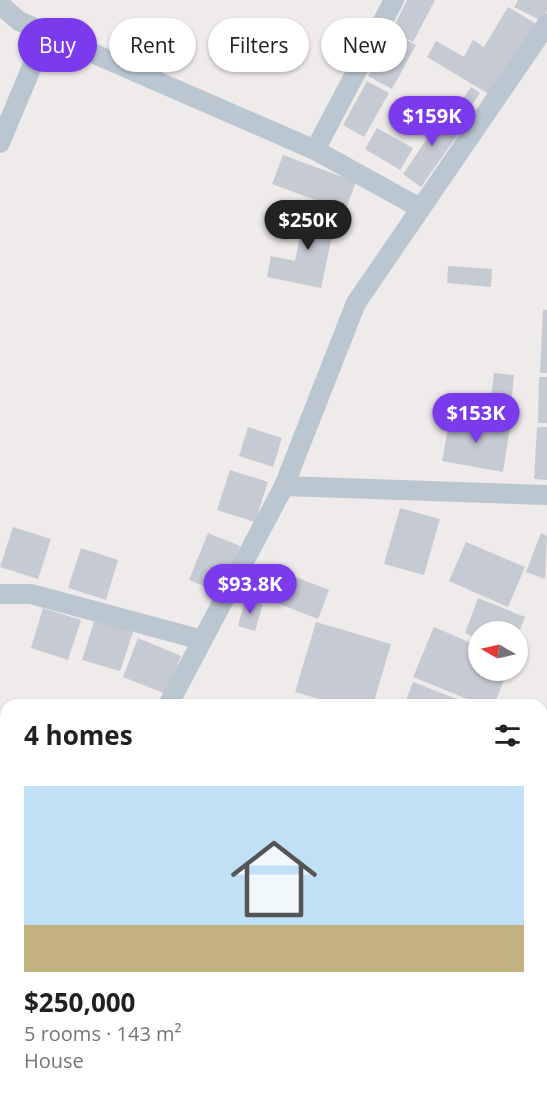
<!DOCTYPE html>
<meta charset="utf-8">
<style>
:root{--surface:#fff;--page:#f6f6f6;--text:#202124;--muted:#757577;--line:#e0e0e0;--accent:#7c3aed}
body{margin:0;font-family:"Open Sans",sans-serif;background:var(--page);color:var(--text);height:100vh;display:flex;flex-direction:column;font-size:22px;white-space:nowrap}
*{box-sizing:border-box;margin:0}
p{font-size:20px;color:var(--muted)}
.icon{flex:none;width:33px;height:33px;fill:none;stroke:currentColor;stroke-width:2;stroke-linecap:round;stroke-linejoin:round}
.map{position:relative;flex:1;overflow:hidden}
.drawer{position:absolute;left:0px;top:699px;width:548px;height:402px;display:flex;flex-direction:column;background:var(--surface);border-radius:18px 18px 0 0;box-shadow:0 2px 4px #0004}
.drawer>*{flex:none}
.banner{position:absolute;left:18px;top:18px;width:512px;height:54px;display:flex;gap:12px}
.needle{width:39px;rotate:279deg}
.tools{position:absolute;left:468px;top:621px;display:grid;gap:12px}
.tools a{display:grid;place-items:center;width:60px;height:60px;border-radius:50%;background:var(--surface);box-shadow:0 2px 4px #0004;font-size:30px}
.price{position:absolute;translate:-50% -51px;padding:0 14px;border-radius:21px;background:var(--accent);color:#fff;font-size:20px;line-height:39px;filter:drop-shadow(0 2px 3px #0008)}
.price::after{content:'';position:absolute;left:50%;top:36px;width:18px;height:14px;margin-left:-9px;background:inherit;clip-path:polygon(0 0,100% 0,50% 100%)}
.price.active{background:#222;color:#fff}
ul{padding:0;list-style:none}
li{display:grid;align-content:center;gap:12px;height:318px;padding:0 24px}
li+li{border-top:2px solid var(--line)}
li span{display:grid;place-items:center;height:186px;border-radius:0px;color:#555}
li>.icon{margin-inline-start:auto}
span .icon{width:108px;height:108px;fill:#fffc;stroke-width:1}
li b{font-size:26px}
h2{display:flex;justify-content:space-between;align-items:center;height:72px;padding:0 24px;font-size:26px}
.chip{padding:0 21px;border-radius:27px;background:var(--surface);box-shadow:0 2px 4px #0004;font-size:21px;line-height:54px}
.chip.active{background:var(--accent);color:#fff}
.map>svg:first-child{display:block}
.building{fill:#c6cad2}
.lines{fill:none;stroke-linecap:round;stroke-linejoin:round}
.minor{stroke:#bac7d0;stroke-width:20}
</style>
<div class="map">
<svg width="547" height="1101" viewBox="0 0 547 1101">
<rect width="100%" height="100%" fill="#efebeb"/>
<!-- building -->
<path class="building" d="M 407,0 L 435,0 L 413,42 L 392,31 Z
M 518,0 L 547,0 L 547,11 L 542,21 L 514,7 Z
M 508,7 L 535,23 L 492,96 L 427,57 L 436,41 L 464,57 L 473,40 L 484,47 Z
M 392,32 L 416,45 L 392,89 L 368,76 Z
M 367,81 L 389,93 L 364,137 L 343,125 Z
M 471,87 L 480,93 L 460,123 L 450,117 Z
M 431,109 L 461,130 L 421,187 L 403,174 L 429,136 L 418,128 Z
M 377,128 L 413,148 L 400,170 L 365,149 Z
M 283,155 L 356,182 L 345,211 L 272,184 Z
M 306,206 L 337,213 L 321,288 L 267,277 L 271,256 L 295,261 Z
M 448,266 L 492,269 L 491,287 L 447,283 Z
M 543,309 L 547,310 L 547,373 L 540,373 Z
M 494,373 L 514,375 L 510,416 L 489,414 Z
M 539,377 L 547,377 L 547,423 L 538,423 Z
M 450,417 L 510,427 L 503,472 L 442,461 Z
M 248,427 L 282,438 L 273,467 L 239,456 Z
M 537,427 L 547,427 L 547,480 L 534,479 Z
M 230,470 L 268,482 L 255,522 L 217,510 Z
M 400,508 L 440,519 L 424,575 L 384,564 Z
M 13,527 L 51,539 L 38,579 L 0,567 Z
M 208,533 L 240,546 L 221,593 L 189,580 Z
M 541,533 L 547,536 L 545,579 L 526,572 Z
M 466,542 L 525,567 L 508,607 L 449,581 Z
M 81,548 L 118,560 L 106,600 L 68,588 Z
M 270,567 L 329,590 L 318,619 L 259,596 Z
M 478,598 L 525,617 L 519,632 L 478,632 L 478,639 L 465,633 Z
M 245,599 L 263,604 L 255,631 L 238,626 Z
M 43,608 L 81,620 L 68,660 L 31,648 Z
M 95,619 L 133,632 L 120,671 L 82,660 Z
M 316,622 L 391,644 L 373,705 L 340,705 L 295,692 Z
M 434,627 L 478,646 L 478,670 L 508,670 L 494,705 L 482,705 L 413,677 Z
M 138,638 L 181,656 L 166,694 L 123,677 Z
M 413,682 L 472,705 L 404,705 Z
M 543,709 L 547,711 L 547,752 L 542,750 Z
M 542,766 L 547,768 L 547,799 L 543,808 Z
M 542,1025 L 547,1025 L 547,1060 L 542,1061 Z"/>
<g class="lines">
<!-- minor -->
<path class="minor" d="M 0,0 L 4,8 L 19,21 L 315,150 L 420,208
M 547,24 L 356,303 L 284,486 L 547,495
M 0,143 L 46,33
M 315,150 L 394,0
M 0,594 L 31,594 L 202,640
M 168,705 L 284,486
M 542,840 L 547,822
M 542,896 L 547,896
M 542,1082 L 547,1081
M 57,1101 L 58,1095
M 339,1101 L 397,1095"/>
</g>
</svg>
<div class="tools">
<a><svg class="needle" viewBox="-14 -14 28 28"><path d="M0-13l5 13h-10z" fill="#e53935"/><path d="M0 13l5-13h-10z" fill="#757577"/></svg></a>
</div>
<b class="price" style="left:432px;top:147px">$159K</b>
<b class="price active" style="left:308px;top:251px">$250K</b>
<b class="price" style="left:476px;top:444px">$153K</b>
<b class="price" style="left:250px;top:615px">$93.8K</b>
<div class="banner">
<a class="chip active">Buy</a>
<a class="chip">Rent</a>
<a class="chip">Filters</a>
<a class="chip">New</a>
</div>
<section class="drawer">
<h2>4 homes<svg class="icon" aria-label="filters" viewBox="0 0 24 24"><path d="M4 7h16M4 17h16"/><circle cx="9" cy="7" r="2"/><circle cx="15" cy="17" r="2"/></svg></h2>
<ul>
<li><span style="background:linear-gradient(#bfe0f5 75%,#c2b280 0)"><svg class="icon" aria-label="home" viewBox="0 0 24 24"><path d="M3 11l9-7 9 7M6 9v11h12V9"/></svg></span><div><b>$250,000</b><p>5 rooms · 143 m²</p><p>House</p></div></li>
</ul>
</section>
</div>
